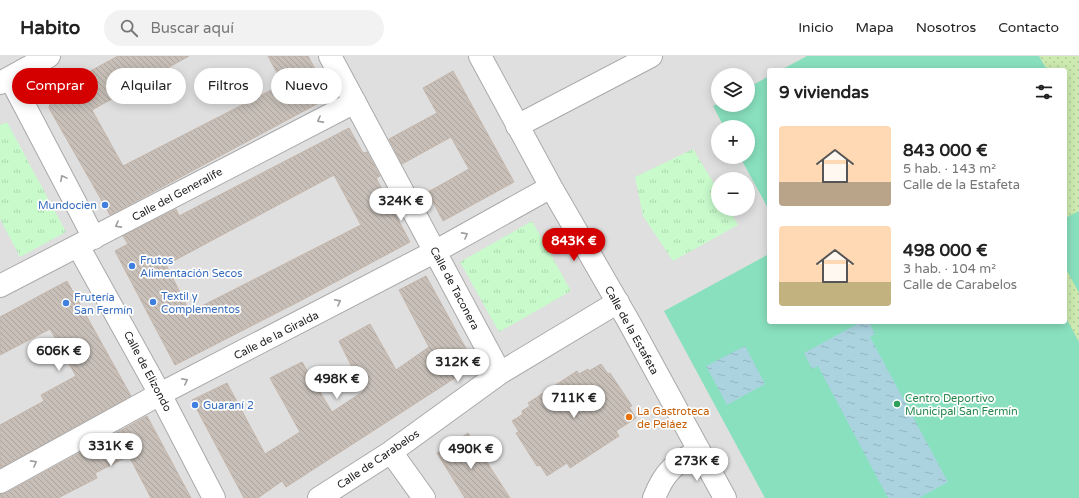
<!DOCTYPE html>
<html lang="es">
<meta charset="utf-8">
<style>
:root{--surface:#fff;--page:#f2f2f2;--text:#222;--muted:#767676;--line:#e0e0e0;--accent:#d40000}
body{margin:0;font-family:"Varela Round",sans-serif;background:var(--page);color:var(--text);height:100vh;display:flex;flex-direction:column;font-size:15px;white-space:nowrap}
*{box-sizing:border-box;margin:0}
p{font-size:13px;color:var(--muted)}
.icon{flex:none;width:22px;height:22px;fill:none;stroke:currentColor;stroke-width:2;stroke-linecap:round;stroke-linejoin:round}
.map{position:relative;flex:1;overflow:hidden}
.panel{position:absolute;left:767px;top:12px;width:300px;height:256px;display:flex;flex-direction:column;background:var(--surface);border-radius:4px;box-shadow:0 2px 10px #0003}
.panel>*{flex:none}
.guide{position:absolute;left:12px;top:12px;width:380px;height:36px;display:flex;gap:8px}
.controls{position:absolute;left:711px;top:12px;display:grid;gap:8px}
.controls a{display:grid;place-items:center;width:44px;height:44px;border-radius:50%;background:var(--surface);box-shadow:0 2px 10px #0003;font-size:20px}
.price{position:absolute;translate:-50% -34px;padding:0 9px;border-radius:14px;background:#fff;color:#222;font-size:13px;line-height:26px;filter:drop-shadow(0 1px 2px #0008)}
.price::after{content:'';position:absolute;left:50%;top:24px;width:12px;height:9px;margin-left:-6px;background:inherit;clip-path:polygon(0 0,100% 0,50% 100%)}
.price.active{background:var(--accent);color:#fff}
ul{padding:0;list-style:none}
li{display:flex;align-items:center;gap:12px;height:100px;padding:0 12px}
li span{display:grid;place-items:center;flex:none;width:112px;height:80px;border-radius:4px;color:#555}
li>.icon{margin-inline-start:auto}
span .icon{width:48px;height:48px;fill:#fffc;stroke-width:1}
li b{font-size:17px}
h2{display:flex;justify-content:space-between;align-items:center;height:48px;padding:0 12px;font-size:17px}
.chip{padding:0 14px;border-radius:18px;background:var(--surface);box-shadow:0 2px 10px #0003;font-size:14px;line-height:36px}
.chip.active{background:var(--accent);color:#fff}
header{display:flex;align-items:center;gap:24px;box-sizing:border-box;height:56px;padding:0 20px;background:var(--surface);border-bottom:1px solid var(--line)}
header strong{font-size:19px}
nav{display:flex;gap:22px;margin-inline-start:auto;font-size:14px}
.search{width:280px;height:36px;background:var(--page);display:flex;align-items:center;gap:10px;box-sizing:border-box;padding:0 14px;border-radius:22px;color:var(--muted);font-size:15px}
.map>svg:first-child{display:block}
.residential{fill:#e0dfdf;fill-rule:evenodd}
.park{fill:url(#park-tufts)}
.garden{fill:url(#garden-dots)}
.pitch{fill:#88e0be}
.water{fill:url(#water-ripples)}
.building{fill:url(#building-back-hatch);stroke:#c4b6ab;fill-rule:evenodd}
.lines{fill:none;stroke-linecap:round;stroke-linejoin:round}
.minor-casing{stroke:#a9a9a9;stroke-width:24}
.minor{stroke:#fff;stroke-width:22}
.oneway{stroke:#9c9c9c}
.shop-dot{fill:#3f7fe0;stroke:#fff;stroke-width:1.5}
.leisure-dot{fill:#2e9e5b;stroke:#fff;stroke-width:1.5}
.food-dot{fill:#e8710a;stroke:#fff;stroke-width:1.5}
.labels{text-anchor:middle;stroke-width:3.5;stroke-linejoin:round;paint-order:stroke}
.street-label{font-size:11px;fill:#222;stroke:#fff}
.shop-label{font-size:11px;fill:#366cbe;stroke:#fff;text-anchor:start}
.leisure-label{font-size:11px;fill:#27864d;stroke:#fff;text-anchor:start}
.food-label{font-size:11px;fill:#c56008;stroke:#fff;text-anchor:start}
</style>
<header>
<strong>Habito</strong>
<div class="search"><svg class="icon" aria-label="search" viewBox="0 0 24 24"><circle cx="10" cy="10" r="6"/><path d="M15 15l6 6"/></svg>Buscar aquí</div>
<nav><a>Inicio</a><a>Mapa</a><a>Nosotros</a><a>Contacto</a></nav>
</header>
<div class="map">
<svg width="1079" height="442" viewBox="0 0 1079 442">
<defs>
<pattern id="park-tufts" width="24" height="20" patternUnits="userSpaceOnUse"><rect width="24" height="20" fill="#c8facc"/><path d="M3 7l-1-3M5 7V3M7 7l1-3M15 17l-1-3M17 17v-4M19 17l1-3" fill="none" stroke="#acd6af"/></pattern>
<pattern id="garden-dots" width="8" height="8" patternUnits="userSpaceOnUse"><rect width="8" height="8" fill="#cdebb0"/><path d="M2 2h.1M6 6h.1" fill="none" stroke="#b0c997" stroke-width="1.8" stroke-linecap="round"/></pattern>
<pattern id="water-ripples" width="26" height="14" patternUnits="userSpaceOnUse"><rect width="26" height="14" fill="#aad3df"/><path d="M2 4q2-2 4 0t4 0M15 11q2-2 4 0t4 0" fill="none" stroke="#92b5bf"/></pattern>
<pattern id="building-back-hatch" width="6" height="6" patternUnits="userSpaceOnUse"><rect width="6" height="6" fill="#c7bfb8"/><path d="M-1 5l2 2M0 0l6 6M5-1l2 2" fill="none" stroke="#aba49e"/></pattern>
</defs>
<rect width="100%" height="100%" fill="#f2efe9"/>
<!-- residential -->
<path class="residential" d="M 0,0 L 1079,0 L 1079,442 L 0,442 ZM 769,14 L 1065,14 L 1065,266 L 769,266 ZM 718,19 L 748,19 L 748,49 L 718,49 ZM 718,71 L 748,71 L 748,101 L 718,101 ZM 718,123 L 748,123 L 748,153 L 718,153 Z"/>
<!-- park -->
<path class="park" d="M 7,66 L 66,176 L 20,201 L 0,163 L 0,69 Z
M 693,93 L 718,134 L 718,153 L 729,153 L 738,169 L 673,205 L 643,160 L 635,121 Z
M 532,165 L 571,235 L 499,276 L 460,206 Z"/>
<!-- garden -->
<path class="garden" d="M 1039,0 L 1079,0 L 1079,286 L 1065,260 L 1065,14 L 1047,14 Z"/>
<!-- pitch -->
<path class="pitch" d="M 807,0 L 1039,0 L 1047,14 L 781,14 Z
M 769,20 L 769,154 L 740,101 L 748,101 L 748,71 L 724,71 L 713,50 L 718,48 L 748,49 L 748,32 Z
M 1079,155 L 1079,237 L 1065,211 L 1065,162 Z
M 769,198 L 769,266 L 1065,266 L 1065,260 L 1079,286 L 1079,442 L 765,442 L 664,255 Z"/>
<!-- water -->
<path class="water" d="M 861,266 L 869,266 L 875,278 L 870,281 L 948,426 L 919,442 L 888,442 L 818,310 L 812,313 L 804,297 Z
M 745,290 L 765,328 L 727,349 L 706,310 Z"/>
<!-- building -->
<path class="building" d="M 118,0 L 189,0 L 92,54 L 123,110 L 283,28 L 268,0 L 308,0 L 330,41 L 110,159 L 49,52 L 52,36 Z
M 453,15 L 514,126 L 443,165 L 428,136 L 469,113 L 451,81 L 402,108 L 389,83 L 437,57 L 423,32 Z
M 349,72 L 363,97 L 367,96 L 380,120 L 376,122 L 410,186 L 300,245 L 175,309 L 115,195 L 128,188 L 123,180 L 176,153 L 179,160 ZM 334,119 L 361,169 L 190,256 L 166,209 Z
M 426,220 L 475,309 L 286,431 L 282,425 L 258,442 L 244,442 L 192,344 L 227,327 L 265,398 L 300,376 L 270,322 L 302,306 L 332,356 L 364,335 L 339,285 L 370,268 L 396,314 L 429,291 L 399,234 Z
M 67,225 L 131,340 L 0,412 L 0,369 L 44,345 L 41,339 L 76,320 L 50,273 L 0,299 L 0,261 Z
M 601,308 L 608,318 L 610,317 L 632,350 L 629,351 L 636,362 L 616,375 L 619,380 L 570,412 L 567,407 L 547,420 L 540,409 L 537,410 L 516,377 L 519,376 L 512,365 L 523,358 L 522,355 L 530,350 L 528,347 L 577,315 L 579,318 L 588,313 L 589,315 Z
M 147,360 L 191,442 L 151,442 L 129,400 L 95,417 L 97,422 L 58,442 L 0,442 L 0,438 L 6,437 Z
M 468,377 L 510,442 L 465,442 L 455,426 L 437,397 Z"/>
<g class="lines">
<defs>
<path id="minor" d="M 330,0 L 500,317
M 480,0 L 551,131 L 629,266 L 725,442
M 10,22 L 94,182
M 0,27 L 49,0
M 517,70 L 651,0
M 78,190 L 160,338 L 214,442
M 0,230 L 355,46
M 391,396 L 424,442
M 0,426 L 160,338 L 436,195 L 551,131
M 319,442 L 391,396 L 500,317 L 618,246
M 654,442 C 665,414 674,409 699,394"/>
</defs>
<!-- minor casing -->
<use href="#minor" class="minor-casing"/>
<!-- minor -->
<use href="#minor" class="minor"/>
</g>
<!-- one-way arrows -->
<defs><path id="oneway-chevron" d="M-2-3.5L2.5 0L-2 3.5" fill="none" stroke-width="1.6" stroke-linecap="round" stroke-linejoin="round"/></defs>
<g class="oneway">
<use href="#oneway-chevron" transform="translate(320 64) rotate(152)"/>
<use href="#oneway-chevron" transform="translate(63 122) rotate(-118)"/>
<use href="#oneway-chevron" transform="translate(118 169) rotate(152)"/>
<use href="#oneway-chevron" transform="translate(465 179) rotate(-29)"/>
<use href="#oneway-chevron" transform="translate(338 246) rotate(-27)"/>
<use href="#oneway-chevron" transform="translate(185 325) rotate(-27)"/>
<use href="#oneway-chevron" transform="translate(34 407) rotate(-29)"/>
</g>
<!-- markers -->
<g class="shop-dot">
<circle cx="105" cy="149" r="4"/>
<circle cx="132" cy="210" r="4"/>
<circle cx="153" cy="246" r="4"/>
<circle cx="66" cy="247" r="4"/>
<circle cx="195" cy="349" r="4"/>
</g>
<circle class="leisure-dot" cx="897" cy="348" r="4"/>
<circle class="food-dot" cx="629" cy="361" r="4"/>
<g class="labels">
<!-- street labels -->
<g class="street-label">
<text transform="translate(177 138) rotate(-28)" y="4">Calle del Generalife</text>
<text transform="translate(455 232) rotate(62)" y="4">Calle de Taconera</text>
<text transform="translate(632 274) rotate(61)" y="4">Calle de la Estafeta</text>
<text transform="translate(276 279) rotate(-27)" y="4">Calle de la Giralda</text>
<text transform="translate(148 315) rotate(62)" y="4">Calle de Elizondo</text>
<text transform="translate(378 403) rotate(-34)" y="4">Calle de Carabelos</text>
</g>
<!-- shop labels -->
<g class="shop-label">
<text x="97" y="153" text-anchor="end">Mundocien</text>
<text x="140" y="208">Frutos<tspan x="140" dy="13">Alimentación Secos</tspan></text>
<text x="161" y="244">Textil y<tspan x="161" dy="13">Complementos</tspan></text>
<text x="74" y="245">Frutería<tspan x="74" dy="13">San Fermín</tspan></text>
<text x="203" y="353">Guaraní 2</text>
</g>
<!-- leisure labels -->
<g class="leisure-label">
<text x="905" y="346">Centro Deportivo<tspan x="905" dy="13">Municipal San Fermín</tspan></text>
</g>
<!-- food labels -->
<g class="food-label">
<text x="637" y="359">La Gastroteca<tspan x="637" dy="13">de Peláez</tspan></text>
</g>
</g>
</svg>
<div class="controls">
<a><svg class="icon" aria-label="layers" viewBox="0 0 24 24"><path d="M12 4l9 5-9 5-9-5zM3 14l9 5 9-5"/></svg></a>
<a>+</a>
<a>−</a>
</div>
<b class="price" style="left:401px;top:166px">324K €</b>
<b class="price active" style="left:574px;top:206px">843K €</b>
<b class="price" style="left:59px;top:316px">606K €</b>
<b class="price" style="left:458px;top:327px">312K €</b>
<b class="price" style="left:337px;top:344px">498K €</b>
<b class="price" style="left:574px;top:363px">711K €</b>
<b class="price" style="left:111px;top:411px">331K €</b>
<b class="price" style="left:471px;top:414px">490K €</b>
<b class="price" style="left:697px;top:426px">273K €</b>
<div class="guide">
<a class="chip active">Comprar</a>
<a class="chip">Alquilar</a>
<a class="chip">Filtros</a>
<a class="chip">Nuevo</a>
</div>
<section class="panel">
<h2>9 viviendas<svg class="icon" aria-label="filters" viewBox="0 0 24 24"><path d="M4 7h16M4 17h16"/><circle cx="9" cy="7" r="2"/><circle cx="15" cy="17" r="2"/></svg></h2>
<ul>
<li><span style="background:linear-gradient(#ffd9b3 70%,#b9a48a 0)"><svg class="icon" aria-label="home" viewBox="0 0 24 24"><path d="M3 11l9-7 9 7M6 9v11h12V9"/></svg></span><div><b>843 000 €</b><p>5 hab. · 143 m²</p><p>Calle de la Estafeta</p></div></li>
<li><span style="background:linear-gradient(#ffd9b3 70%,#c2b280 0)"><svg class="icon" aria-label="home" viewBox="0 0 24 24"><path d="M3 11l9-7 9 7M6 9v11h12V9"/></svg></span><div><b>498 000 €</b><p>3 hab. · 104 m²</p><p>Calle de Carabelos</p></div></li>
</ul>
</section>
</div>
